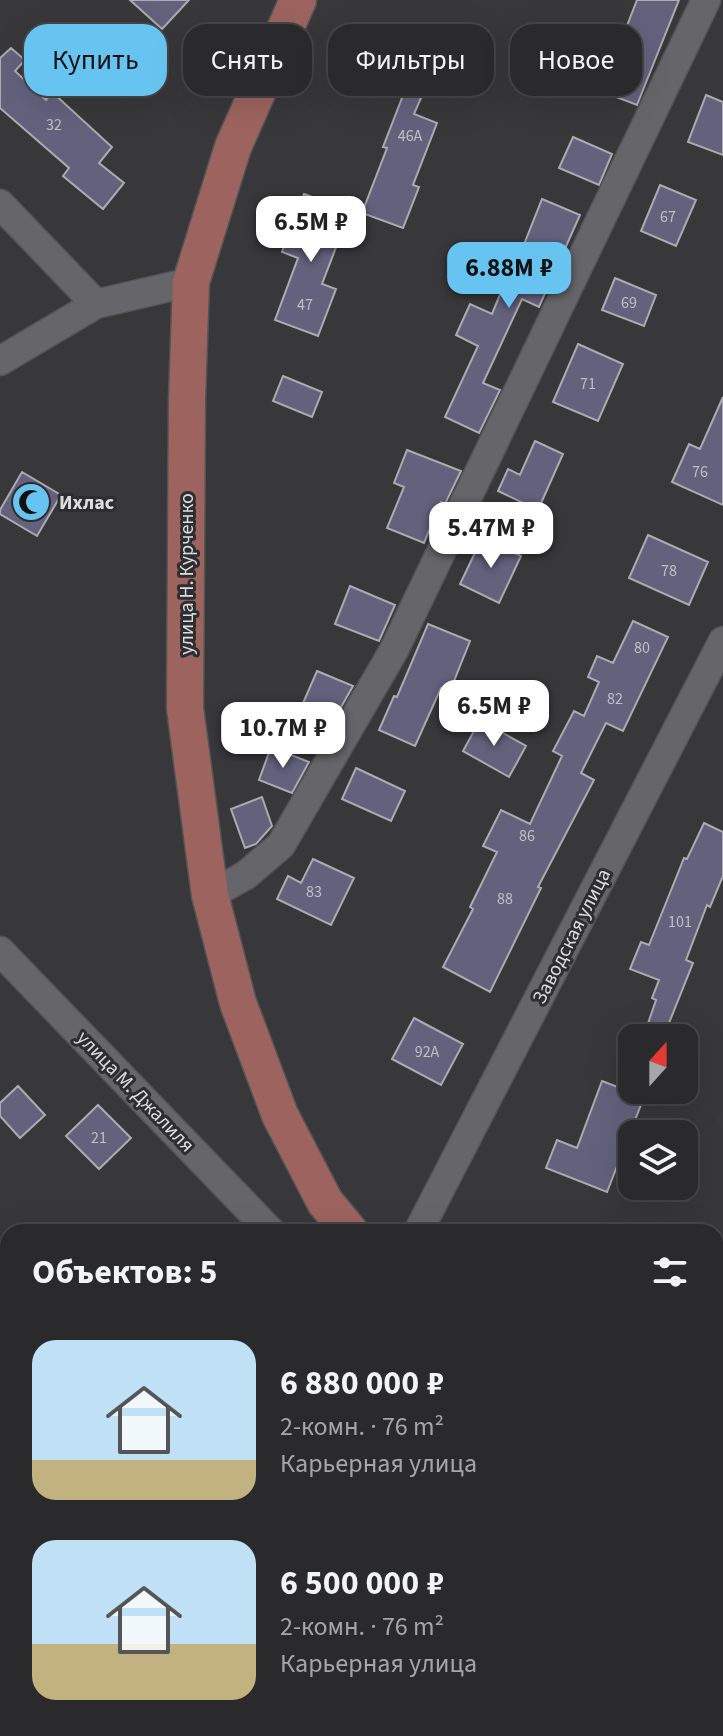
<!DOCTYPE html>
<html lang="ru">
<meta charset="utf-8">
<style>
:root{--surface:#2a292c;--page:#323134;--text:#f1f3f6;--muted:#a5a6a9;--line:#464548;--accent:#67c4f0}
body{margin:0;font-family:"Source Sans 3",sans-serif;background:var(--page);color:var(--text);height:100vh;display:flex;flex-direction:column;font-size:30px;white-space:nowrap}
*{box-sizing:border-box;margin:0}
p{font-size:26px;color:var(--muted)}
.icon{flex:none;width:44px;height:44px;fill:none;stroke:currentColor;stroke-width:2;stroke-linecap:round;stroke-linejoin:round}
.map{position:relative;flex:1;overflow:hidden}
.sheet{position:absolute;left:0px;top:1224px;width:724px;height:512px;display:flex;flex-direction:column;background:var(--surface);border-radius:24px 24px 0 0;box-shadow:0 8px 32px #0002,0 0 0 2px var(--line)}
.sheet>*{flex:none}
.top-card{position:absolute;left:24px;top:24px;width:676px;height:72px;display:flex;gap:16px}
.needle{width:52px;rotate:21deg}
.tools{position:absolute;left:618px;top:1024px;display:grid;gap:16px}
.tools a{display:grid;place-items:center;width:80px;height:80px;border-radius:16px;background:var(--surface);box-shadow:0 8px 32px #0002,0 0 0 2px var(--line);font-size:40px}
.price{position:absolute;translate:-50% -68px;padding:0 18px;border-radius:16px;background:#fff;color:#222;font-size:26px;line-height:52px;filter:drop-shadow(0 2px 4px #0008)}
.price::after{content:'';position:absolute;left:50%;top:48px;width:24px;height:18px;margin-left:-12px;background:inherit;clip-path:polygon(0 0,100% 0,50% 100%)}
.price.selected{background:var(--accent);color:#111}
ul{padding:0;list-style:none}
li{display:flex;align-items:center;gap:24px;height:200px;padding:0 32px}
li span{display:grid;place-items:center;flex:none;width:224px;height:160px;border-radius:24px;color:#555}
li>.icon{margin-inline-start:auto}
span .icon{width:96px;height:96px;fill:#fffc;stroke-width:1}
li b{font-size:34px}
h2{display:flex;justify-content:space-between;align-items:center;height:96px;padding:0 32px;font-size:34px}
.tag{padding:0 28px;border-radius:24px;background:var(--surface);box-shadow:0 8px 32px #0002,0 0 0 2px var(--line);font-size:28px;line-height:72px}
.tag.selected{background:var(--accent);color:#111}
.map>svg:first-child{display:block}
.building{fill:#64617d;stroke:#acabb0;stroke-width:2}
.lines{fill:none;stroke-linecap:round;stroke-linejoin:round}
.minor-casing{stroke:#545356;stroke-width:31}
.major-casing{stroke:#545356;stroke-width:39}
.minor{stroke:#666569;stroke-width:28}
.major{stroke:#9d645f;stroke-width:36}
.labels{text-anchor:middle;stroke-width:6;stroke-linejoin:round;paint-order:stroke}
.number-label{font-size:16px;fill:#c0bec6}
.poi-label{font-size:20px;font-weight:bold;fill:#dedddf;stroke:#2e2d30;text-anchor:start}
.street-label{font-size:20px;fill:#dedddf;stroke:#2e2d30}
</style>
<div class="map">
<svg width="723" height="1736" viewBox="0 0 723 1736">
<rect width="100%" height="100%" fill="#38373a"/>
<!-- building -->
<path class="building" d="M 130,0 L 189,0 L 162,29 Z
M 637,0 L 679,0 L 637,105 L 593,88 L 606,56 L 614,59 Z
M 392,24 L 443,47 L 414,114 L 437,123 L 413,185 L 419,187 L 403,228 L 362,213 L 387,148 L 383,147 L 407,85 L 372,70 Z
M 11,48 L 25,60 L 15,71 L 46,100 L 52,92 L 112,147 L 99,163 L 124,183 L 103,209 L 63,176 L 69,168 L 0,108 L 0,58 Z
M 706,95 L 723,102 L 723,155 L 688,142 Z
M 573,137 L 612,154 L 599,185 L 559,168 Z
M 660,185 L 696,200 L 676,246 L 641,231 Z
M 304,194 L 350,211 L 322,284 L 336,289 L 318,336 L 275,320 L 298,258 L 282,252 Z
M 542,199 L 580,215 L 539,307 L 522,299 L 483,383 L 500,390 L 479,433 L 445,417 L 478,346 L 456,335 L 470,304 L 492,314 L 514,260 L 517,262 Z
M 615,278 L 656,295 L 644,326 L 602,310 Z
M 578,344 L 623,364 L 598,421 L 553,402 Z
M 283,376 L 322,392 L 312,417 L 273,401 Z
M 723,397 L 723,505 L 672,482 L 689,444 L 700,449 Z
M 535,441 L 563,454 L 538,510 L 498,491 L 508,469 L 520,475 Z
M 407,450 L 461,471 L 445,504 L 441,502 L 424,543 L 387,528 L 404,487 L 394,483 Z
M 22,472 L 61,495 L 37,536 L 0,514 L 0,510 Z
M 648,535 L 708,562 L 689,605 L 629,578 Z
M 482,538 L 521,556 L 499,603 L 460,584 Z
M 350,586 L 395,605 L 379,641 L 335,624 Z
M 633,621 L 668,637 L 623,731 L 606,723 L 581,773 L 594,780 L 538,887 L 541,888 L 490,992 L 443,967 L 473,909 L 470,907 L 497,852 L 483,846 L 501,810 L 530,824 L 562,756 L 553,751 L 574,711 L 584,716 L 599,682 L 588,677 L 597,656 L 613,663 Z
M 428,624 L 470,641 L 450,691 L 441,688 L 415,746 L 379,730 L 394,696 L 397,697 Z
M 317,671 L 353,686 L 332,723 L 300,710 Z
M 480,720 L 526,746 L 509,777 L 463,751 Z
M 271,747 L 309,762 L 292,793 L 259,780 Z
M 356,768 L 405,791 L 391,821 L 342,799 Z
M 262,797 L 272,826 L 256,844 L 245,848 L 231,809 Z
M 704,823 L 723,832 L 723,876 L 710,907 L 707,905 L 686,960 L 693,963 L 663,1038 L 643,1038 L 656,1000 L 652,998 L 659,980 L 630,969 L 641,942 L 649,945 L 684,858 L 687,859 Z
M 313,859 L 354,878 L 331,925 L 277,899 L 288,876 L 301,883 Z
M 414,1018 L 463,1044 L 441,1085 L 392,1059 Z
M 602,1081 L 644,1097 L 607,1192 L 546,1168 L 557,1140 L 577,1148 Z
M 18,1086 L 45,1115 L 20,1138 L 0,1116 L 0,1103 Z
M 98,1105 L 131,1138 L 99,1169 L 66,1136 Z"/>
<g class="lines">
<defs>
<path id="minor" d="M 0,204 L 96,304
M 0,361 L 96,304 L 191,282
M 210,895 L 246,875 L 281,845 L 394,650 L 706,0
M 0,951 L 271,1232
M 418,1232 L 723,641
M 0,1356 L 8,1364
M 0,1519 L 8,1512
M 716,1725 L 723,1708
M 387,1728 L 395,1736"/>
<path id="major" d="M 298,0 L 233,147 L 191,282 L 187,399 L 185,708 L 210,895 L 238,1003 L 280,1115 L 325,1202 L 350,1232
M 716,1633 L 723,1640"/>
</defs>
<!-- minor casing -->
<use href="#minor" class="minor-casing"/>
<!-- major casing -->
<use href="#major" class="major-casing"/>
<!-- minor -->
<use href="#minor" class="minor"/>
<!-- major -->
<use href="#major" class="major"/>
</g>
<!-- icons -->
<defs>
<symbol id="mosque-disc" viewBox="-11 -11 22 22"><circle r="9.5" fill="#67c4f0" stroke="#2e2d30"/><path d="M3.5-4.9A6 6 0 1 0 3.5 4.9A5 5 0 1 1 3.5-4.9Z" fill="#111"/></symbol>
</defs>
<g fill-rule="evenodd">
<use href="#mosque-disc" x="9" y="480" width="44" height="44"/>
</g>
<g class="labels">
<!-- number labels -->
<g class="number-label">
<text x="54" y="130">32</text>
<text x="410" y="141">46А</text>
<text x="668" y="222">67</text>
<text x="629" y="308">69</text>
<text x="305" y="310">47</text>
<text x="588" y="389">71</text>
<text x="700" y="477">76</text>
<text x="669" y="576">78</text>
<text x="642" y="653">80</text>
<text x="615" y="704">82</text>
<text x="527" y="841">86</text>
<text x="314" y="897">83</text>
<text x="505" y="904">88</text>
<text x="680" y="927">101</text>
<text x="427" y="1057">92А</text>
<text x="99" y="1143">21</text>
</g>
<!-- poi labels -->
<g class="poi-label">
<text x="59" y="509">Ихлас</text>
</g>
<!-- street labels -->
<g class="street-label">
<text transform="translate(186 574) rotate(-90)" y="7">улица Н. Курченко</text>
<text transform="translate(571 936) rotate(-63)" y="7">Заводская улица</text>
<text transform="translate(136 1091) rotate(46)" y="7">улица М. Джалиля</text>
</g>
</g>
</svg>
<div class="tools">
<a><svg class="needle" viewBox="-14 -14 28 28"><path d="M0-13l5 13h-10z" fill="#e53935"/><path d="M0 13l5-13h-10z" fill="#a5a6a9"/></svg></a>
<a><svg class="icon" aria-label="layers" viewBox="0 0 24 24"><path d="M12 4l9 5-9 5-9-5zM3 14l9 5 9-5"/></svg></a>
</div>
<b class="price" style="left:311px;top:264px">6.5M ₽</b>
<b class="price selected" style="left:509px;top:310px">6.88M ₽</b>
<b class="price" style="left:491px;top:570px">5.47M ₽</b>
<b class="price" style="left:494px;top:748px">6.5M ₽</b>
<b class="price" style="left:283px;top:770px">10.7M ₽</b>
<div class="top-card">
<a class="tag selected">Купить</a>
<a class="tag">Снять</a>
<a class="tag">Фильтры</a>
<a class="tag">Новое</a>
</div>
<section class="sheet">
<h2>Объектов: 5<svg class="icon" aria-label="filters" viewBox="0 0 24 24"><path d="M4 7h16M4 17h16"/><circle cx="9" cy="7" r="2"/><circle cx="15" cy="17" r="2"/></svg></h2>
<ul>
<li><span style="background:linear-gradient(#bfe0f5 75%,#c2b280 0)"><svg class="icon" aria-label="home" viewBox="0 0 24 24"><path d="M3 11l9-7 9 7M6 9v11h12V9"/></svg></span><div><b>6 880 000 ₽</b><p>2-комн. · 76 m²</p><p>Карьерная улица</p></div></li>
<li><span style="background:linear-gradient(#bfe0f5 65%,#c2b280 0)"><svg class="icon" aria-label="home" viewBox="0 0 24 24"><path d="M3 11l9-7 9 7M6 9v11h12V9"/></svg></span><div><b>6 500 000 ₽</b><p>2-комн. · 76 m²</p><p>Карьерная улица</p></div></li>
</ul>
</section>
</div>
